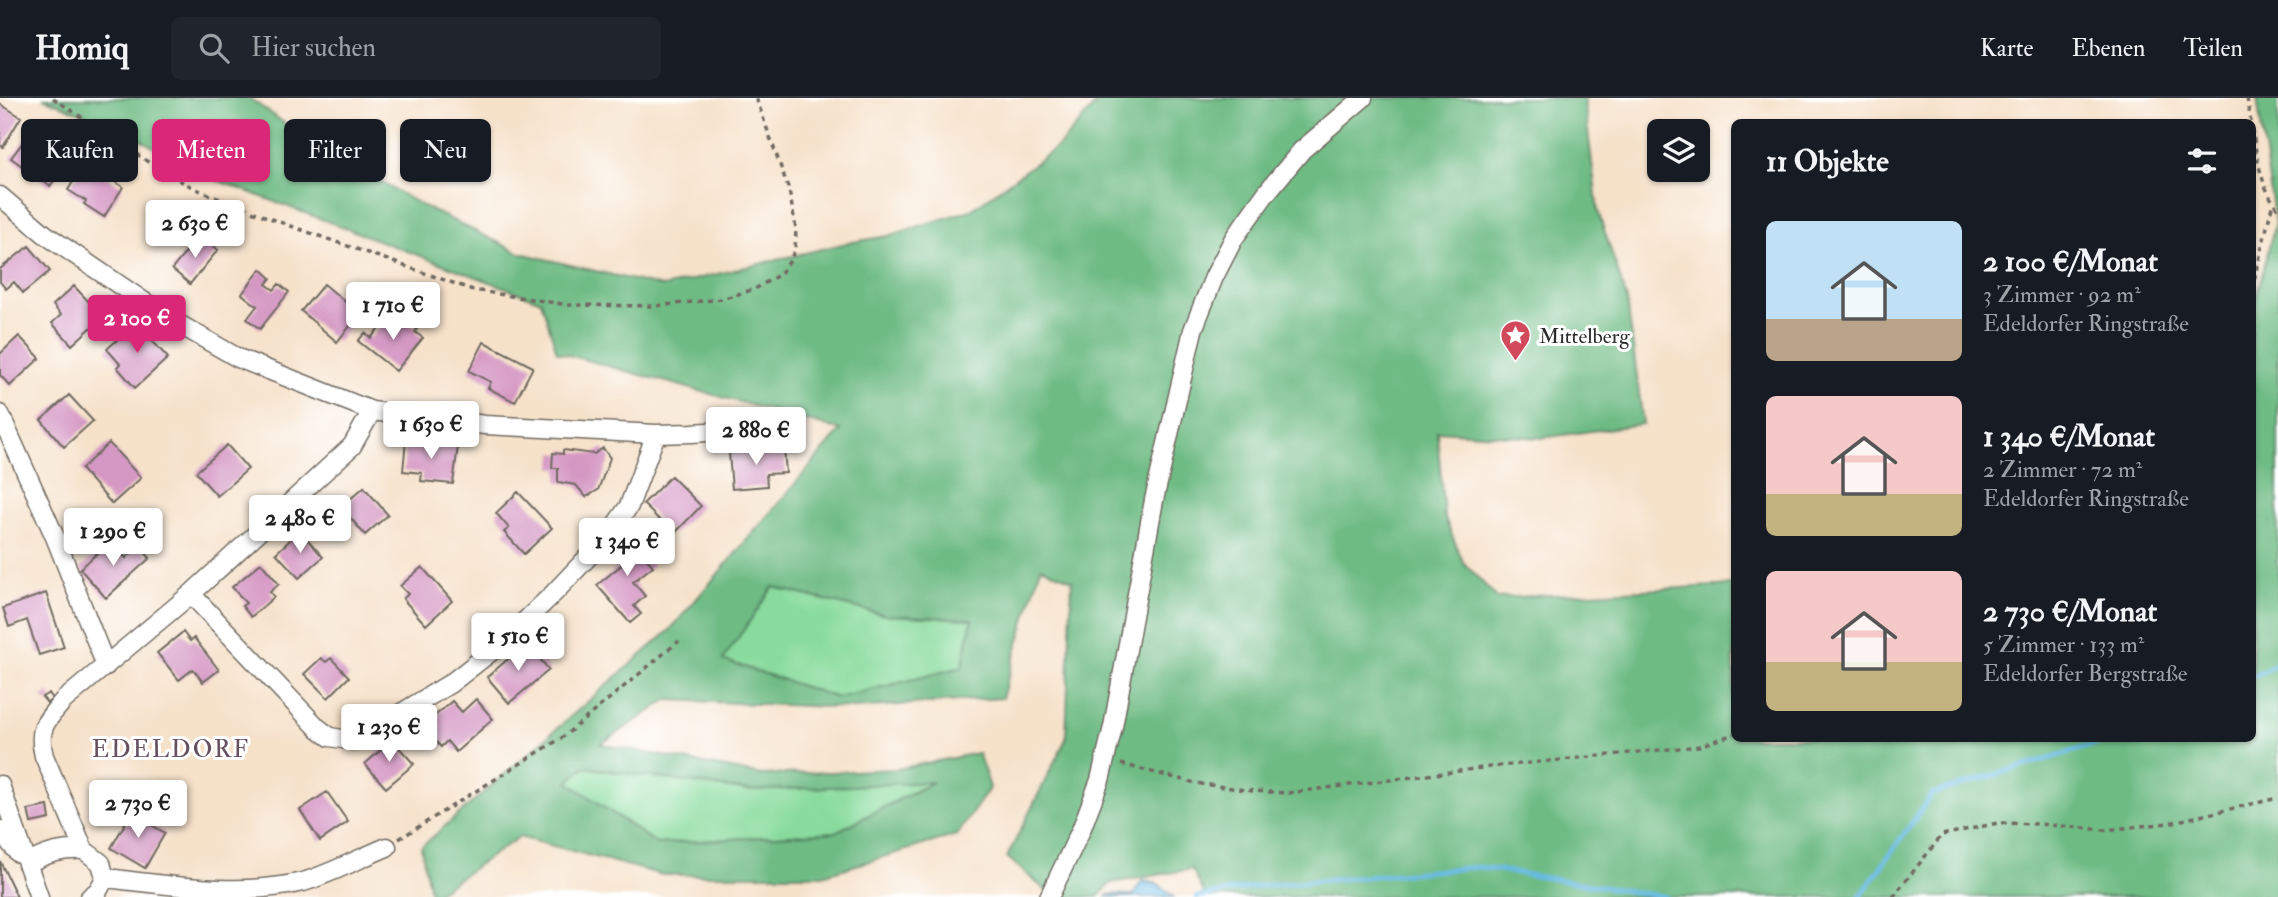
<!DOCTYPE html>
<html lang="de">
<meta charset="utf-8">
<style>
:root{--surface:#171b24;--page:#20242c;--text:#f1f3f6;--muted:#9ea1a6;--line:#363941;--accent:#db2777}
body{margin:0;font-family:"IM FELL Double Pica",serif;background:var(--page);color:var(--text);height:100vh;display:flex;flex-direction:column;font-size:26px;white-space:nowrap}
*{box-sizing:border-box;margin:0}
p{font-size:23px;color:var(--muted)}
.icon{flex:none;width:38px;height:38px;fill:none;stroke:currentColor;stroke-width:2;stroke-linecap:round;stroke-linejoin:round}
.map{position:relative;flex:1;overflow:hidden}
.panel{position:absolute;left:1731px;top:21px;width:525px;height:623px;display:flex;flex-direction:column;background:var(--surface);border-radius:10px;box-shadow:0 2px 5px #0004}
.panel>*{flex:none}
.guide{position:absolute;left:21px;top:21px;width:665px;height:63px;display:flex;gap:14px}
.controls{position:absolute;left:1647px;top:21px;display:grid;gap:14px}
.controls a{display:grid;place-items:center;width:63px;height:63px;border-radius:10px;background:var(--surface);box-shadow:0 2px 5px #0004;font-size:35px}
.price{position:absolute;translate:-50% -60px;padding:0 16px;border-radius:7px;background:#fff;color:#222;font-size:23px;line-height:46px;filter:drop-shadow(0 2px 4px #0008)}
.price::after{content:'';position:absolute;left:50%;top:42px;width:21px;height:16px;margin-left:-10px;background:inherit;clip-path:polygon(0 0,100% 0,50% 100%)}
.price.active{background:var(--accent);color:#fff}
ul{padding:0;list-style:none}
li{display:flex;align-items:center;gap:21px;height:175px;padding:0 35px}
li span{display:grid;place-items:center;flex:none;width:196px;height:140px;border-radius:10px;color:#555}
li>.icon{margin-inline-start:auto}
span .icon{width:84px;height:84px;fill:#fffc;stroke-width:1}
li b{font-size:30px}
h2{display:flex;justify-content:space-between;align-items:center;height:84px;padding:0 35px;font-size:30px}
.tag{padding:0 24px;border-radius:10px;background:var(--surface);box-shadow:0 2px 5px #0004;font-size:24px;line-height:63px}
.tag.active{background:var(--accent);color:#fff}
header{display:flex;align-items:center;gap:42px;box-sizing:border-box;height:98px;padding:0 35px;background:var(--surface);border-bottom:2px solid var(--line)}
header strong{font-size:33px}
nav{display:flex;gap:38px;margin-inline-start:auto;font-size:24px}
.search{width:490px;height:63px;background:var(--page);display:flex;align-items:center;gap:18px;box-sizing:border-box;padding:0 24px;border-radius:10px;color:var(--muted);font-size:26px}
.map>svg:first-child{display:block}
.green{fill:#88db9c;stroke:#5a8364;stroke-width:2}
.forest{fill:#6ebb84;stroke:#4c7358;stroke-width:2;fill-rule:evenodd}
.water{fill:#66bae2;stroke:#487286;stroke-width:2}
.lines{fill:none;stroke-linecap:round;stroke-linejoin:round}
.stream{stroke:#66bae2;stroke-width:5}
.building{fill:#d598c4}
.minor-casing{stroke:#726b62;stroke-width:21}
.path{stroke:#726b62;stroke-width:3.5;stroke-dasharray:5 5;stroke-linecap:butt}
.minor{stroke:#fff;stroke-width:18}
.labels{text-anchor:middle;stroke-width:6;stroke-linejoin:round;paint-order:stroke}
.poi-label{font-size:21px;fill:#2b2b2b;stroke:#fff;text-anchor:start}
.quarter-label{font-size:24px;letter-spacing:2px;fill:#665161;stroke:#fff}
</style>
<header>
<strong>Homiq</strong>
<div class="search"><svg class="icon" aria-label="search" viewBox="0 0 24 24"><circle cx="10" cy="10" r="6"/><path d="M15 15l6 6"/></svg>Hier suchen</div>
<nav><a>Karte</a><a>Ebenen</a><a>Teilen</a></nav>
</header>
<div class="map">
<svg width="2278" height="799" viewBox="0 0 2278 799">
<rect width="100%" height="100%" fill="#fff"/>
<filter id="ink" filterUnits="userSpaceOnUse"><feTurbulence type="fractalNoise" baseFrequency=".0143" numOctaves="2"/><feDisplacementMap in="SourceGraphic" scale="14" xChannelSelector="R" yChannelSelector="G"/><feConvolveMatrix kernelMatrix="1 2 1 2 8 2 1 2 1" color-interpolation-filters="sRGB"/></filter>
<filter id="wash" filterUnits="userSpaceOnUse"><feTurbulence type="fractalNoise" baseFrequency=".00686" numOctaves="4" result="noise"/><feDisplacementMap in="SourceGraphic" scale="28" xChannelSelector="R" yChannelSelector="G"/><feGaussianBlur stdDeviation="1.57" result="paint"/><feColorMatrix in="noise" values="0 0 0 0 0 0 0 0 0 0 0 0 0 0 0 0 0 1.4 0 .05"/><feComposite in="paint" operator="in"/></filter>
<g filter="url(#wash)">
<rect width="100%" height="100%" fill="#f6e1c9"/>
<!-- green -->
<path class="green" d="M 773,489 L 885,517 L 972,521 L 962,570 L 838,600 L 722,562 Z
M 583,669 L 750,693 L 935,683 L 836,734 L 657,746 L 568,684 Z"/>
<!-- forest -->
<path class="forest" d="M 43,0 L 249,0 L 314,46 L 423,108 L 520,155 L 663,189 L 847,145 L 888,138 L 971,112 L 1059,48 L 1101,0 L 1584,0 L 1598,113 L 1627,202 L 1643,326 L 1541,340 L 1437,333 L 1444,418 L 1463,464 L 1497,500 L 1734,487 L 1734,640 L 2252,640 L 2252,216 L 2275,125 L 2257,0 L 2278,0 L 2278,799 L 1206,799 L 1192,771 L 1111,785 L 1098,799 L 1051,799 L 1051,797 L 1007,759 L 1066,641 L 1072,482 L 1041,469 L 1002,600 L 854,610 L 667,602 L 601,646 L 762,677 L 897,671 L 978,655 L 990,689 L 957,737 L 823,777 L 663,777 L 519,739 L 431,799 L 421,749 L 670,532 L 841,332 L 557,254 L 541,203 L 192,73 L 129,34 ZM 773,489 L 885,517 L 972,521 L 962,569 L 838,600 L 723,562 ZM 584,669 L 750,693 L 933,684 L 836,734 L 657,746 L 568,684 Z"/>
<!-- water -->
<path class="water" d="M 1142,783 L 1158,786 L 1174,799 L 1106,799 L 1109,796 L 1133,797 Z"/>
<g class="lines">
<!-- stream -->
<path class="stream" d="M 2252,579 L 2278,566
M 1197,799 L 1260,788 L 1479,769 L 1666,799
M 1860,799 L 1932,696 L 2116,640"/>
</g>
<g id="blocks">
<!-- building -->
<path class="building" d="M 0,6 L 21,19 L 3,49 L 0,47 Z
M 35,28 L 74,56 L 50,88 L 11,60 Z
M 85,65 L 123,89 L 104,119 L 84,106 L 86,103 L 68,92 Z
M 200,137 L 218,152 L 190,186 L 172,171 Z
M 29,148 L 50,173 L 23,195 L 14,184 L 6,191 L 0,184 L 0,171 Z
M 261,171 L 271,180 L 266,186 L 274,192 L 279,186 L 289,194 L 260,231 L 247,221 L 257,208 L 242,196 Z
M 324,186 L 360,216 L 337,244 L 301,213 Z
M 74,188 L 103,219 L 72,247 L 52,225 L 61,217 L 53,207 Z
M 388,219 L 401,229 L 406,222 L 417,231 L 415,234 L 423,240 L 396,273 L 358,243 L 365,235 L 371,240 Z
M 136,225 L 168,260 L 135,290 L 117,269 L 120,266 L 107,251 Z
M 19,238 L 40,260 L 10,288 L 0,277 L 0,256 Z
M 484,244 L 533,269 L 515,304 L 488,290 L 491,284 L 469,273 Z
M 69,297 L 93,323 L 64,349 L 41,322 Z
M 406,342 L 458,348 L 453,386 L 421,383 L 422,375 L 403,373 Z
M 109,345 L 141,380 L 112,406 L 81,371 Z
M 227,347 L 248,371 L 217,398 L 196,374 Z
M 603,350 L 610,360 L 598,392 L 586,399 L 576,387 L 558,384 L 558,370 L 552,370 L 553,355 L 563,356 L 563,352 L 594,356 Z
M 784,350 L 786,375 L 766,376 L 767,388 L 732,391 L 729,355 Z
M 671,378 L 701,408 L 674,436 L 643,406 Z
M 364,389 L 388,417 L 365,437 L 341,409 Z
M 518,394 L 552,430 L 524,456 L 504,434 L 509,430 L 496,415 Z
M 300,433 L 323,459 L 299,480 L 276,455 Z
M 627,434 L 649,460 L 647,461 L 653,468 L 633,484 L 645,498 L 634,508 L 641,516 L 630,525 L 597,487 L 625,464 L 611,447 Z
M 110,443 L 126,460 L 139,448 L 150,460 L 106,500 L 80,471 Z
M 261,465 L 279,486 L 270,494 L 274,499 L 251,519 L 242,508 L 246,505 L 232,489 Z
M 422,469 L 452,503 L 426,527 L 403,501 L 408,496 L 400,488 Z
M 46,495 L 64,549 L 39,557 L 27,522 L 9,529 L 3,510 Z
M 183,534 L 190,543 L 194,540 L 219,572 L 203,584 L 193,571 L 179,582 L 157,555 Z
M 527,545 L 549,572 L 509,605 L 487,579 Z
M 321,560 L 326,564 L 331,560 L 349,579 L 328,600 L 304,576 Z
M 49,595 L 53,601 L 47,605 L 42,599 Z
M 476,601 L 493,621 L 456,654 L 447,643 L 441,649 L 422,629 L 452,603 L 462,614 Z
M 392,642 L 414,666 L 386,690 L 365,666 Z
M 151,692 L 182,708 L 175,720 L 145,704 Z
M 327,694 L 348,724 L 320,743 L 300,712 Z
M 48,708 L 50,721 L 31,725 L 28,712 Z
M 131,715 L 165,735 L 145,770 L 111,750 Z
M 0,763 L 17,799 L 0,799 Z"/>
</g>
</g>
<g filter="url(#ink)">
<use href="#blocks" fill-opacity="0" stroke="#726b62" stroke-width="2"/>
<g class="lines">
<defs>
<path id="minor" d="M 0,98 L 46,137 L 165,218 L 238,260 L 372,313 L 485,327 L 656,336 L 692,335 L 783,329
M 0,316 L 55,439 L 106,568
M 191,496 L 318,630 L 330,639 L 355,643 L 451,585 L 501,546 L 553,496 L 607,439 L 629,408 L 656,336
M 0,687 L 39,799
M 0,732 L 18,755
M 84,752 L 101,765 L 105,780 L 98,793 L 90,799
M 27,766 C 46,755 62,751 84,752 L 44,658 C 37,630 46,623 63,603 L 191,496 L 352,348 L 372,313
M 105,780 C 170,787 238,799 303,784 C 330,776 360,760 387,749
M 1049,799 L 1081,732 L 1100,682 L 1113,629 L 1154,402 L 1193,232 L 1214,179 L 1234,140 L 1267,94 L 1302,52 L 1363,0"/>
</defs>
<!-- minor casing -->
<use href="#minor" class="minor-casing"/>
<!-- path -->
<path class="path" d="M 53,0 L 163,74 L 196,91 L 285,126 L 473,192 L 569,207 L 655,208 L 721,201 L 755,191 L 780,176 L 789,164 L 795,152 L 796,131 L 789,92 L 756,0
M 2247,0 L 2251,24
M 2252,30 C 2257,59 2260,87 2278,111
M 2252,191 L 2273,104
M 1734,486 L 1734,490
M 1121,666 L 1195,685 L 1253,693 L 1288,695 L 1490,669 L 1699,648 L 1734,636
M 399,741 L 563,639 L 679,543
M 1893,799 L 1942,737 L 1998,725 L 2039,726 L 2105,732 L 2169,725 L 2278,700"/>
<!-- minor -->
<use href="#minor" class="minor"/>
</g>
</g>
<!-- icons -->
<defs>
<symbol id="sight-pin" viewBox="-11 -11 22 30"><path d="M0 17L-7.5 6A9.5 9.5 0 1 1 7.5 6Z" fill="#d1495b" stroke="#fff"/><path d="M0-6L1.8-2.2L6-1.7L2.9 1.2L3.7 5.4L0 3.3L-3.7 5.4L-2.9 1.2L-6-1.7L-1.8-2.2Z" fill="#fff"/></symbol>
</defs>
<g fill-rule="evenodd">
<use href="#sight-pin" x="1498" y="220" width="35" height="47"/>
</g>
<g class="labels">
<!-- poi labels -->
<g class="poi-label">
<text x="1539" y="245">Mittelberg</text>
</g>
<!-- quarter labels -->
<g class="quarter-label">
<text x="171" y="659">EDELDORF</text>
</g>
</g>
</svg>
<div class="controls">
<a><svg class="icon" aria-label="layers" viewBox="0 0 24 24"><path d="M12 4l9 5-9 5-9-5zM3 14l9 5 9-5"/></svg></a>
</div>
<b class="price" style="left:195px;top:162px">2 630 €</b>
<b class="price" style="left:393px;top:244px">1 710 €</b>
<b class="price active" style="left:137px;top:257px">2 100 €</b>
<b class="price" style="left:431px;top:363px">1 630 €</b>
<b class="price" style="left:756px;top:369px">2 880 €</b>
<b class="price" style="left:300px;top:457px">2 480 €</b>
<b class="price" style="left:113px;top:470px">1 290 €</b>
<b class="price" style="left:627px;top:480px">1 340 €</b>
<b class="price" style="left:518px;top:575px">1 510 €</b>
<b class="price" style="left:389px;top:666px">1 230 €</b>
<b class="price" style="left:138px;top:742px">2 730 €</b>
<div class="guide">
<a class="tag">Kaufen</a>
<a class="tag active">Mieten</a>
<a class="tag">Filter</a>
<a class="tag">Neu</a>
</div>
<section class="panel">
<h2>11 Objekte<svg class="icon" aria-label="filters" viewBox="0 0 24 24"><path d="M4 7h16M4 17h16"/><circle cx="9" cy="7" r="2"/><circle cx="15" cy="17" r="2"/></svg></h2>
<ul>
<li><span style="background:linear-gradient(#bfe0f5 70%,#b9a48a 0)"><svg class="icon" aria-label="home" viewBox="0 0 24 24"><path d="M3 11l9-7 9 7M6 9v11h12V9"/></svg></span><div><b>2 100 €/Monat</b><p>3 Zimmer · 92 m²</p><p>Edeldorfer Ringstraße</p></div></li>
<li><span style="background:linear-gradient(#f6c9c9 70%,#c2b280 0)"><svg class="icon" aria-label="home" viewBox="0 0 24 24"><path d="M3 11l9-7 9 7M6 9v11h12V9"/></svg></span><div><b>1 340 €/Monat</b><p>2 Zimmer · 72 m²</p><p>Edeldorfer Ringstraße</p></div></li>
<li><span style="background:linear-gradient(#f6c9c9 65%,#c2b280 0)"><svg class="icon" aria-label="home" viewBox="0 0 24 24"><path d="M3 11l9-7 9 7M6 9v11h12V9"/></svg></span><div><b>2 730 €/Monat</b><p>5 Zimmer · 133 m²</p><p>Edeldorfer Bergstraße</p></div></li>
</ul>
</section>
</div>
